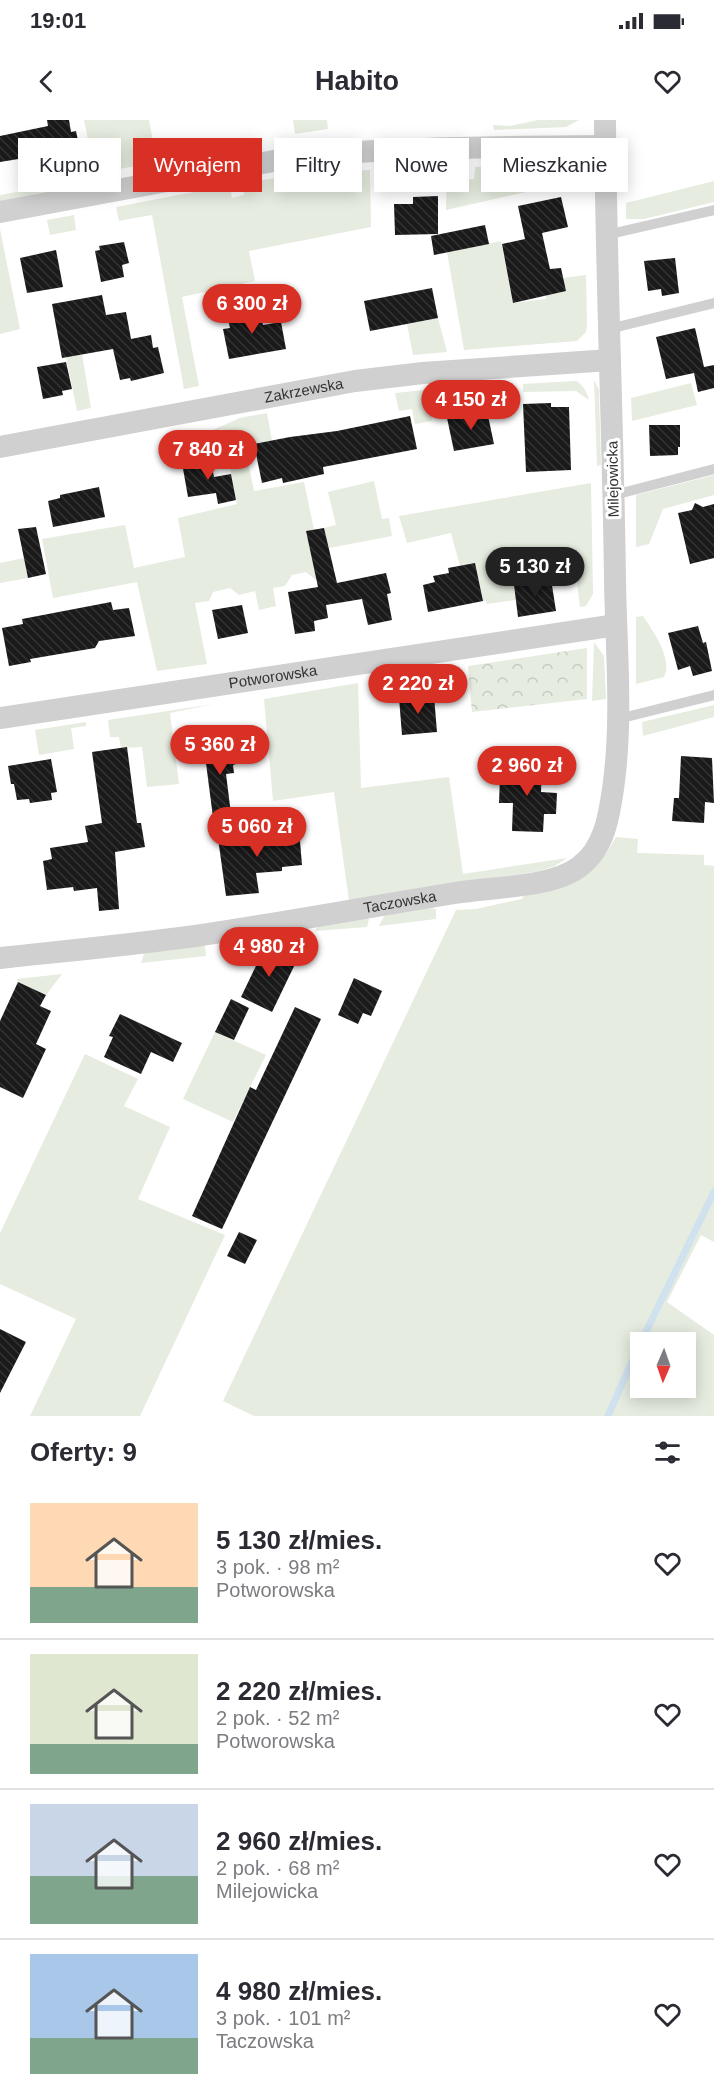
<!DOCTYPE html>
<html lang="pl">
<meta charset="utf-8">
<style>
:root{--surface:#fff;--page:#f2f2f3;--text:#2b2b33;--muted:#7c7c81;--line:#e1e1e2;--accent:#d93025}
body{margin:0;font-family:Arial,sans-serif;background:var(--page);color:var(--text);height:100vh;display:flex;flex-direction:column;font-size:22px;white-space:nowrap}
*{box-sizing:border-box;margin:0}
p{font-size:20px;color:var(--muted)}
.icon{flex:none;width:33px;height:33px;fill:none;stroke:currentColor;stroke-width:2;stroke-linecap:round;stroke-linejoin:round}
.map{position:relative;height:1296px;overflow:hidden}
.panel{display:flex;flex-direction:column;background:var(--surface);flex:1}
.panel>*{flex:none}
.top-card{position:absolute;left:18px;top:18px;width:678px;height:54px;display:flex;gap:12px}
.needle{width:39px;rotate:182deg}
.controls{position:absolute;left:630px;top:1212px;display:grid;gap:12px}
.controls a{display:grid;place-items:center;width:66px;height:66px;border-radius:0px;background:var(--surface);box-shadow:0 3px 15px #0003;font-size:30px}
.price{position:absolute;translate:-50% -51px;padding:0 14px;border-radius:21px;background:var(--accent);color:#fff;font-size:20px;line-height:39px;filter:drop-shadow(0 2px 3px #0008)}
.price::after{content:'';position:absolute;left:50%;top:36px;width:18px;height:14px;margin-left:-9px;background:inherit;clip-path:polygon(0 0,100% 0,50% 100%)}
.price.current{background:#222;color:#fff}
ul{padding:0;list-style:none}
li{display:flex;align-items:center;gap:18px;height:150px;padding:0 30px}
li+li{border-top:2px solid var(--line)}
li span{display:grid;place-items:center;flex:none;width:168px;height:120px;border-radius:0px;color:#555}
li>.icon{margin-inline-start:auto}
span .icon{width:72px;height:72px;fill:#fffc;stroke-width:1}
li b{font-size:26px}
h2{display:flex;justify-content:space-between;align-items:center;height:72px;padding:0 30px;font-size:26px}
.tag{padding:0 21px;border-radius:0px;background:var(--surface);box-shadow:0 3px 15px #0003;font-size:21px;line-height:54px}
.tag.current{background:var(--accent);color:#fff}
.status{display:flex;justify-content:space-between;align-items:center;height:42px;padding:0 30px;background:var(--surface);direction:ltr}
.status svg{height:16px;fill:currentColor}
header{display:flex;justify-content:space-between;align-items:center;height:78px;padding:0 30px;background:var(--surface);font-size:27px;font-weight:600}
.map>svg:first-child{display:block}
.green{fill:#e6ecdf;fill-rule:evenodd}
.forest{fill:url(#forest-crowns)}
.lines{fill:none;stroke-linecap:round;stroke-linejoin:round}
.stream{stroke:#cfe2ee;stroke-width:7}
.building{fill:url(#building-back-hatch)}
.lane{stroke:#d0d0d0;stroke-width:10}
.street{stroke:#d0d0d0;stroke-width:22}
.labels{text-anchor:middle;stroke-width:6;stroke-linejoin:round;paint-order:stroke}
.street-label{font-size:15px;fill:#333;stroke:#fff}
</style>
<div class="status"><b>19:01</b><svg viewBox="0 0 49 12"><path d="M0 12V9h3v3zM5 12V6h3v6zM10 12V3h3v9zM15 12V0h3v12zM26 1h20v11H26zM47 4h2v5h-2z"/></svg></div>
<header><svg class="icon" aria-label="back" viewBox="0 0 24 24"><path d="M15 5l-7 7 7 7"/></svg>Habito<svg class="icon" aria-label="heart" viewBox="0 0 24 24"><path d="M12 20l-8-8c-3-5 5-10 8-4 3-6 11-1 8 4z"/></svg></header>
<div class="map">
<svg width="714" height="1296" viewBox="0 0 714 1296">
<defs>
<pattern id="forest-crowns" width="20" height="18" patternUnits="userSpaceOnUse" patternTransform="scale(1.5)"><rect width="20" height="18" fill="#e6ecdf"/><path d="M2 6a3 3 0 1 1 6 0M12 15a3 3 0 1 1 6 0" fill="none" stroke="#c6cbc0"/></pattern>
<pattern id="building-back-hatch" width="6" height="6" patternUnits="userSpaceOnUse" patternTransform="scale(1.5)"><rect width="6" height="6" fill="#1a1a1a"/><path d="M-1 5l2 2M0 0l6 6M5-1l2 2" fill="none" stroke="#333"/></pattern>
</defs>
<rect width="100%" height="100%" fill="#fff"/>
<!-- green -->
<path class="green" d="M 84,0 L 149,0 L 156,37 L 162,36 L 163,41 L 103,52 L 94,49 Z
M 293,0 L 327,0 L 328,9 L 295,14 Z
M 538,0 L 579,0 L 566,7 L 494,10 L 493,5 L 510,6 Z
M 566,44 L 575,47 L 584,59 L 446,90 L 447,47 L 460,47 L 462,60 L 474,59 L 475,47 Z
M 370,50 L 371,107 L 249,131 L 255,161 L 182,177 L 199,266 L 184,269 L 152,95 L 119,101 L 116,87 L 230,65 L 232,78 L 244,75 L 243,63 L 316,52 Z
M 76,61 L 77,66 L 0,81 L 0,75 Z
M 714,61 L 714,82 L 644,99 L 626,99 L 626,83 Z
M 74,95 L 76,110 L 50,115 L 47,100 Z
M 0,109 L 20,209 L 0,214 Z
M 501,121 L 513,183 L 546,179 L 546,175 L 563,158 L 586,155 L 587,205 L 586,212 L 577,221 L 464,230 L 447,132 Z
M 438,198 L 447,232 L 413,235 L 407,204 Z
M 82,234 L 91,288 L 77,291 L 66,237 Z
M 594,260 L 599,270 L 601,345 L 597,346 Z
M 576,261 C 582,263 588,274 589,280 L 576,271 L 523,272 L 523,264 Z
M 691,263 L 697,285 L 632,301 L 631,278 Z
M 443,268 L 443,273 L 428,273 L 432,301 L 415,304 L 412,289 L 399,291 L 395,273 Z
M 267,293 L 272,321 L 245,327 L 254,371 L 304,362 L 314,410 L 306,412 L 312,438 L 334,456 L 316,460 L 306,452 L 292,455 L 285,466 L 273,468 L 276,486 L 259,490 L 255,471 L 239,475 L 230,468 L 213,472 L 209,481 L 195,483 L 207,544 L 157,551 L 137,462 L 53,478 L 42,419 L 125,405 L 134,448 L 185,437 L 178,398 L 237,384 L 223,309 L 208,312 L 240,298 Z
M 714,355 L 714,375 L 663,389 L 649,424 L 636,427 L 636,375 Z
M 374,361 L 382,399 L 389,398 L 392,416 L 329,428 L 324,408 L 336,405 L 328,372 Z
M 591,363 L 593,474 L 586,486 L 580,487 L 576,455 L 536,461 L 535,455 L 526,456 L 527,463 L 514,465 L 516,480 L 487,484 L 486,481 L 483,481 L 475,443 L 460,446 L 451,413 L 407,423 L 399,396 Z
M 24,438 L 28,458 L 0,463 L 0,443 Z
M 643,496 C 653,511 673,538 664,557 L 636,564 L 636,497 Z
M 594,522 L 604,536 L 606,579 L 592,581 Z
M 358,563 L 361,668 L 449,657 L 463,754 L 567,738 L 555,746 L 539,751 L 349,781 L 334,672 L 273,681 L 264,579 Z
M 214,584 L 170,593 L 179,664 L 147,667 L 142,627 L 121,628 L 119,617 L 110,617 L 108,600 Z
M 714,585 L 714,597 L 643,616 L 642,602 Z
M 86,602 L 86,606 L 71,608 L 74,629 L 39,635 L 35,610 Z
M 616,717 L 638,719 L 637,733 L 704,735 L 704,745 L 714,746 L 714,1122 L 701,1115 L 667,1182 L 714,1215 L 714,1296 L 254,1296 L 223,1281 L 456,790 L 476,789 L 522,779 L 524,774 L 596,744 L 607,732 ZM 640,1222 L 686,1222 L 686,1268 L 640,1268 Z
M 429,788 L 436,789 L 436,799 L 379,806 L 386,792 Z
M 364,796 L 369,799 L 367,807 L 315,811 L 317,806 Z
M 305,806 L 304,812 L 260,816 L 253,831 L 221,835 L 224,822 Z
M 201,823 L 205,826 L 206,836 L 141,843 L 145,831 Z
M 62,854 L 46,875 L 18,862 L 17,859 Z
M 215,912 L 266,935 L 233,1002 L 183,979 Z
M 85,934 L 138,959 L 124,986 L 170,1007 L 138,1079 L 225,1115 L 140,1296 L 30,1296 L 76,1199 L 0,1164 L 0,1113 Z"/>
<!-- forest -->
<path class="forest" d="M 587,528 L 587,579 L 472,592 L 468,546 Z"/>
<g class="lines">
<!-- stream -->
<path class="stream" d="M 641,1222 L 714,1072
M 608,1296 L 640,1223"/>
</g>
<!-- building -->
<path class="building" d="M 47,0 L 69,0 L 71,12 L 76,11 L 80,30 L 72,32 L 73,34 L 50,39 L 49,34 L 0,42 L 0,16 L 48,6 Z
M 438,76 L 438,114 L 395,115 L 394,84 L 413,84 L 413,77 Z
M 561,77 L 568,107 L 542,113 L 550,149 L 561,148 L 566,171 L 513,183 L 502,124 L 525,119 L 518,86 Z
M 485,105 L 489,124 L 434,135 L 431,116 Z
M 124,122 L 129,143 L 122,145 L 124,157 L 101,162 L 95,131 L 100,130 L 99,126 Z
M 56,130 L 63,167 L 27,173 L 20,138 Z
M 675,138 L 679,173 L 662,176 L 661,169 L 648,171 L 644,141 Z
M 432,168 L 438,198 L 370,211 L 364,181 Z
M 102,175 L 106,195 L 126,192 L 131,219 L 151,215 L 153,228 L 158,227 L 164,253 L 131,261 L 130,258 L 120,260 L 113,229 L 62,238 L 52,184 Z
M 259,189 L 263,205 L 281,202 L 286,229 L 229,239 L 223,209 L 230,208 L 227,195 Z
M 695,208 L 704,247 L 714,245 L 714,268 L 698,272 L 694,253 L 666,259 L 656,217 Z
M 66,242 L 72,269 L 62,271 L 63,275 L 43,279 L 37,247 Z
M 551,283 L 551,287 L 569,287 L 571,350 L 526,352 L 523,284 Z
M 487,291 L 494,324 L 454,331 L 447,298 Z
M 410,296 L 417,329 L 323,347 L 324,354 L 283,363 L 282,358 L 262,363 L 254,324 L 290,317 L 337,311 Z
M 649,305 L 680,305 L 680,327 L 678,327 L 678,335 L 650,336 Z
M 210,338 L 214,357 L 231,354 L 236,380 L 218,384 L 216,373 L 188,377 L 182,343 Z
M 99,367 L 105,397 L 53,407 L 48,381 L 60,378 L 60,375 Z
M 695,383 L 703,387 L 714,384 L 714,438 L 690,444 L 678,393 L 692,390 Z
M 36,407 L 46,454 L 28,458 L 18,409 Z
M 324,408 L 337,463 L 386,453 L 391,473 L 387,474 L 392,500 L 368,505 L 362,479 L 326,485 L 328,498 L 314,501 L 315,511 L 295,514 L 288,472 L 318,467 L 306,411 Z
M 475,443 L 483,481 L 428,492 L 423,465 L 435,462 L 433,456 L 449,453 L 448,448 Z
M 551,459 L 556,491 L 518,497 L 514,465 Z
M 111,482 L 113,490 L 129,488 L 135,516 L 99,521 L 95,528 L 30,539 L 31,542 L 9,546 L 2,508 L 23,504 L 22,499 Z
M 242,485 L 248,513 L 218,519 L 212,490 Z
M 698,506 L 703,523 L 706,522 L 712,551 L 693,556 L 690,546 L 678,550 L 668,513 Z
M 434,576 L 437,612 L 402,615 L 399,578 Z
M 229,617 L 230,623 L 233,623 L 236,644 L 233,645 L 234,653 L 226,654 L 232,702 L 214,705 L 203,620 Z
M 127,627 L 137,703 L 141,703 L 145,727 L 115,732 L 119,789 L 99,791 L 97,768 L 74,771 L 73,767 L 47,770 L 43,741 L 52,739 L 50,728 L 88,722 L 85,706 L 102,703 L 92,632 Z
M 681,636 L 712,638 L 714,683 L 705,682 L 704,703 L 672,701 L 674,678 L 679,678 Z
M 51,639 L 57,672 L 51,673 L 52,680 L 30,683 L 29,679 L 17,680 L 14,664 L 11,664 L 8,646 Z
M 513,642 L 542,643 L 541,672 L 557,673 L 556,694 L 544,694 L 543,712 L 512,711 L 513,683 L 499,683 L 500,656 L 512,656 Z
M 299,709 L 302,745 L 282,747 L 282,751 L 256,753 L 259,773 L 226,776 L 218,718 Z
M 266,825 L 297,840 L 272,892 L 241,877 Z
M 354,858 L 382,871 L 371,896 L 363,893 L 358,904 L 338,895 Z
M 18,862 L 46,875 L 40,886 L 51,891 L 36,924 L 46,929 L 23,978 L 0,967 L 0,901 Z
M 231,879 L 249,888 L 234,920 L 215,912 Z
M 295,887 L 321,899 L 222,1109 L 192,1096 L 250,967 L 256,970 Z
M 120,894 L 182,923 L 173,942 L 151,932 L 141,954 L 104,937 L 113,917 L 109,916 Z
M 239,1112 L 257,1120 L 245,1144 L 227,1136 Z
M 0,1209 L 26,1222 L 0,1273 Z"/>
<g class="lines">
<!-- lane -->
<path class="lane" d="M 606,115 L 714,90
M 609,209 L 714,183
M 614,375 L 714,349
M 618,599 L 714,575"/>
<!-- street -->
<g class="street">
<path d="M 0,92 L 295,37 C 398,27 502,27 605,26"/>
<path id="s1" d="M 0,327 L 355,261 L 423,253 L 610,240"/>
<path id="s2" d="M 0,598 L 616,505"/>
<path id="s3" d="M 0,838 C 65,831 130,825 195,816 C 282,803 368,787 455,773 C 489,767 552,768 579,747 C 604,729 609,697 613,669 C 623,600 616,529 615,460 C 613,306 606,153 605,0"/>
</g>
</g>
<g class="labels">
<!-- street labels -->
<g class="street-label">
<text dy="5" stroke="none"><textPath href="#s1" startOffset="309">Zakrzewska</textPath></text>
<text transform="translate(613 359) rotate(-91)" y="5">Milejowicka</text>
<text dy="5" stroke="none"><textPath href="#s2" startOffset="276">Potworowska</textPath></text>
<text dy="5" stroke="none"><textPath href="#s3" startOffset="404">Taczowska</textPath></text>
</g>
</g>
</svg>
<div class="controls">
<a><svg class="needle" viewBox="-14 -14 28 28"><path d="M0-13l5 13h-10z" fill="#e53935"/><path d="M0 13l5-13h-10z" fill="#7c7c81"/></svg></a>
</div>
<b class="price" style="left:252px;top:215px">6 300 zł</b>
<b class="price" style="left:471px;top:311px">4 150 zł</b>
<b class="price" style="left:208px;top:361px">7 840 zł</b>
<b class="price current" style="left:535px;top:478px">5 130 zł</b>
<b class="price" style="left:418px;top:595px">2 220 zł</b>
<b class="price" style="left:220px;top:656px">5 360 zł</b>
<b class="price" style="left:527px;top:677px">2 960 zł</b>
<b class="price" style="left:257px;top:738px">5 060 zł</b>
<b class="price" style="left:269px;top:858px">4 980 zł</b>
<div class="top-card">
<a class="tag">Kupno</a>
<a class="tag current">Wynajem</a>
<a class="tag">Filtry</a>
<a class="tag">Nowe</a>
<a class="tag">Mieszkanie</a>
</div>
</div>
<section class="panel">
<h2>Oferty: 9<svg class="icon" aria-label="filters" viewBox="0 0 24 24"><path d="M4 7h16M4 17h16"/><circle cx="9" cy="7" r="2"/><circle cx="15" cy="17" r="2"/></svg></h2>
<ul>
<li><span style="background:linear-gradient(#ffd9b3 70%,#7fa58c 0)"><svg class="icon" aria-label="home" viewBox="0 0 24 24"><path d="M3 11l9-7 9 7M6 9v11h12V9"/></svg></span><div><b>5 130 zł/mies.</b><p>3 pok. · 98 m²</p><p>Potworowska</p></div><svg class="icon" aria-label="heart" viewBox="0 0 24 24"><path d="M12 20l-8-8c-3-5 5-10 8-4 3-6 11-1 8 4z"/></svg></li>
<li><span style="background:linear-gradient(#dfe7d0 75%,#7fa58c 0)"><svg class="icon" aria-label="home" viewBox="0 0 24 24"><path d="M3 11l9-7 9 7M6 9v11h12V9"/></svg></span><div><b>2 220 zł/mies.</b><p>2 pok. · 52 m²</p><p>Potworowska</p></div><svg class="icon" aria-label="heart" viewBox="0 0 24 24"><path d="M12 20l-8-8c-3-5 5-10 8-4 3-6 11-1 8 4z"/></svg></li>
<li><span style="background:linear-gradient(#c9d6e8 60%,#7fa58c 0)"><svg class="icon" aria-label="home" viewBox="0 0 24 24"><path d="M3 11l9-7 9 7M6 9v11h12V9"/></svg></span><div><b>2 960 zł/mies.</b><p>2 pok. · 68 m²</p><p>Milejowicka</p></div><svg class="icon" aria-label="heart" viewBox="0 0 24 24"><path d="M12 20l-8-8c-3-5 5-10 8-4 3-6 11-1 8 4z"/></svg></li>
<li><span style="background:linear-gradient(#a9c7e8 70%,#7fa58c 0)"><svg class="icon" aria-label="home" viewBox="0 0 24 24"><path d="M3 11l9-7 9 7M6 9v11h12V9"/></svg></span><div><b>4 980 zł/mies.</b><p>3 pok. · 101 m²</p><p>Taczowska</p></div><svg class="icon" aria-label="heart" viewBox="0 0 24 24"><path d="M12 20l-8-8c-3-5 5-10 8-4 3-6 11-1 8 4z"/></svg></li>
</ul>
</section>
